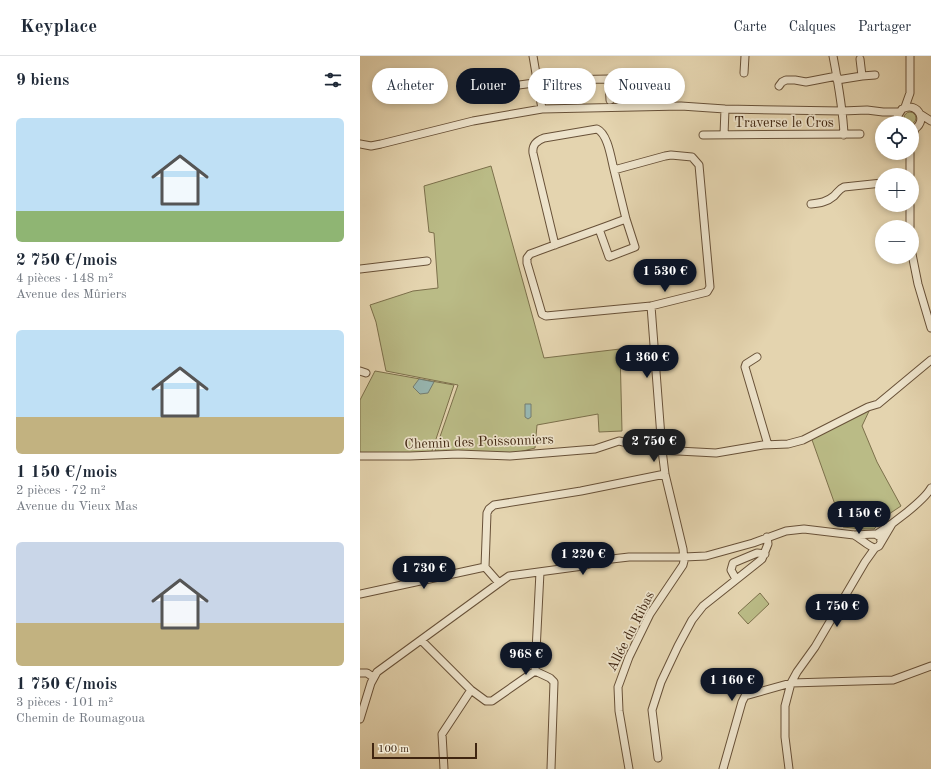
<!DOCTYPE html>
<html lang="fr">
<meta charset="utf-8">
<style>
:root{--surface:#fff;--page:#f6f6f7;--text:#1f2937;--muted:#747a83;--line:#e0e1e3;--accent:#111827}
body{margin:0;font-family:"Old Standard TT",serif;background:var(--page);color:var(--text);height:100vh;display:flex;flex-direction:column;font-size:15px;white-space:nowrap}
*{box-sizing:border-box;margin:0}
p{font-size:13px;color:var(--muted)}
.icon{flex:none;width:22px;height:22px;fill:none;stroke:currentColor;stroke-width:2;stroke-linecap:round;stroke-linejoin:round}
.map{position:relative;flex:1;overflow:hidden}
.drawer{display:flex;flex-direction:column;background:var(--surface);width:360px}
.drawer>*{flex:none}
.hud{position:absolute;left:12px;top:12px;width:380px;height:36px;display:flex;gap:8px}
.tools{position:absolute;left:515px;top:60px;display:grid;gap:8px}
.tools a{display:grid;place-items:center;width:44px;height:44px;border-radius:50%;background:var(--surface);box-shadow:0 2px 6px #0003;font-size:20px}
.scale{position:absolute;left:12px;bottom:10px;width:105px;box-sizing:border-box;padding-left:4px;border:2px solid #3f2510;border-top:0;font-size:11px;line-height:14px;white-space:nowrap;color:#3f2510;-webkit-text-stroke:3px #ede3cb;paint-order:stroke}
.price{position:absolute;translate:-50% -34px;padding:0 9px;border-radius:14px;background:var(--accent);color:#fff;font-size:13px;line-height:26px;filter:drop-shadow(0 1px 2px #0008)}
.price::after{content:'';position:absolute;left:50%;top:24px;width:12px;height:9px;margin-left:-6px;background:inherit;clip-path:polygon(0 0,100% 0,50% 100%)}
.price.on{background:#222;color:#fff}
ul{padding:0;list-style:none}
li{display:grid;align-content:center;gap:8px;height:212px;padding:0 16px}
li span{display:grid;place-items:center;height:124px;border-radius:6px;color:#555}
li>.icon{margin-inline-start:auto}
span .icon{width:72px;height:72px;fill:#fffc;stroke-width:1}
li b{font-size:17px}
h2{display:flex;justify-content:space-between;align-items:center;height:48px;padding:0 16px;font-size:17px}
.tag{padding:0 14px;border-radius:18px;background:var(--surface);box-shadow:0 2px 6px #0003;font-size:14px;line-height:36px}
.tag.on{background:var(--accent);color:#fff}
header{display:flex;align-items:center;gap:24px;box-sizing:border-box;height:56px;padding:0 20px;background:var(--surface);border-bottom:1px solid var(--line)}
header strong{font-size:19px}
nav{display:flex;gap:22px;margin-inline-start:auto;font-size:14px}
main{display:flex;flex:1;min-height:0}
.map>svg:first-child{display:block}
.green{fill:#babb86;stroke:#7c704b}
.water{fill:#97b7b2;stroke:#747d71}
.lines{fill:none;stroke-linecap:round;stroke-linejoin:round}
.street-casing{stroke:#685138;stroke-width:9}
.street{stroke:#ede3cb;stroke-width:7}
.labels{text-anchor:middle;stroke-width:3.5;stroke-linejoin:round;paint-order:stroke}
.street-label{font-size:14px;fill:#3f2510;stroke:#ede3cb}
</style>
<header>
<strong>Keyplace</strong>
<nav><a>Carte</a><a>Calques</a><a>Partager</a></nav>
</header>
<main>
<section class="drawer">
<h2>9 biens<svg class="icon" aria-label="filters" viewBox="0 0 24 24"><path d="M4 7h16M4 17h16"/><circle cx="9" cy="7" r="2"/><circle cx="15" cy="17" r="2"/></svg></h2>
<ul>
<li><span style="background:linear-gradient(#bfe0f5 75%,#8fb573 0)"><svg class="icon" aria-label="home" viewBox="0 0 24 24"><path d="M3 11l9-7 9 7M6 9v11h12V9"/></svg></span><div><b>2 750 €/mois</b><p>4 pièces · 148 m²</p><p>Avenue des Mûriers</p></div></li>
<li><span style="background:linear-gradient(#bfe0f5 70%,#c2b280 0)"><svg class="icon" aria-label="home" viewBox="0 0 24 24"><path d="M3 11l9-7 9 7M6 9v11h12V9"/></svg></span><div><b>1 150 €/mois</b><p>2 pièces · 72 m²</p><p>Avenue du Vieux Mas</p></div></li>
<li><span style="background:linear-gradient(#c9d6e8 65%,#c2b280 0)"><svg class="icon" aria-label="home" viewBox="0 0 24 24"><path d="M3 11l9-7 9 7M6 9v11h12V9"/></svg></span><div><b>1 750 €/mois</b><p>3 pièces · 101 m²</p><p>Chemin de Roumagoua</p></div></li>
</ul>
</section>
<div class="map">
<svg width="571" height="713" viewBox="0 0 571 713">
<rect width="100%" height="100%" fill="#e4d4af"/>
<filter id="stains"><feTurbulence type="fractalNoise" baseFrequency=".005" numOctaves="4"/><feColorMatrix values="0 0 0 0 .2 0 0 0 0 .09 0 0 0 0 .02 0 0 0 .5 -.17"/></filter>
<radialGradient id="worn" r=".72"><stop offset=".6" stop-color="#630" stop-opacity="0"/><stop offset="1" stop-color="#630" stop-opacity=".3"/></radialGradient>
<!-- green -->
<path class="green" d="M544 62a6 6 0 1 1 12 0a6 6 0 1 1-12 0Z
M 131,110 L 184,302 L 260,293 L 262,375 L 239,376 L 238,358 L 177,369 L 175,392 L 151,398 L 75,395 L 98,329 L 26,315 L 16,266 L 10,249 L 53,235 L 78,232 L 74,177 L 69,176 L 64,130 Z
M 15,315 L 94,329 L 71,398 L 0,398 L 0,344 Z
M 510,353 L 502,370 L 517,406 L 541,450 L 529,458 L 514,473 L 502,473 L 483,471 L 451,381 Z
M 400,537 L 409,548 L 388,568 L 378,557 Z"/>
<!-- water -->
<path class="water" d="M 59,323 L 74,326 L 68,337 L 60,338 L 53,331 Z
M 165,348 L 171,348 L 171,361 L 168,363 L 165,361 Z"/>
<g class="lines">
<defs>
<path id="street" d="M 173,0 L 182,53
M 473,0 C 478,26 483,53 484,79
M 500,3 L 502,20
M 384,17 L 385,0
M 477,24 L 502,20 L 515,19
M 419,30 L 422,26 L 426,24 L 435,24 L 446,26 L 477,20
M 114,35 L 196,24 L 249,23 L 250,44
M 545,51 L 550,37 L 550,0
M 560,58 L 571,65
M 538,67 L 537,61 L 542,53 C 559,44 569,68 552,74
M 343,79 L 500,78
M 364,79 L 365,53
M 552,83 L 555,73
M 0,88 L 11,90 L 21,88 L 113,65 L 182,53 L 321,50 L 365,53 L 482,55 L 507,54 L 523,56 L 539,56
M 550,119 L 550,97
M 451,148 C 460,147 467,146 474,140 C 478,136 479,133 484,131 L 522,127
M 550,149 L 550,171
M 239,173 L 249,201 L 275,191 L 266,163 L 254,114 L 305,100 L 311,99 L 332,101 L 339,109 L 350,231 L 347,236 L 291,250 L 186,260 L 182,258 L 167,207 L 167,202 L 170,198 C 202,186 234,175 266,163
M 195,189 L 173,97 C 172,89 176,85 184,82 L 237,73 C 248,78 251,102 254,114
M 552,198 L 558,228 L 571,272
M 0,213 L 67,205
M 397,301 L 386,308 L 385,311 L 408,389
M 0,315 L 6,317
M 0,400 L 50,400 L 98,398 L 150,400 L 235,393 L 259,385 L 299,394 L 356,397 L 403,389 L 428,388 L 443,384 L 508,351 L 518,348 L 571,304
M 517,478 C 531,469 564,445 571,432
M 494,479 C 500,482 509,491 515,492
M 180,516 L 175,615 L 190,622 L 194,626 L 191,713
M 376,523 L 371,514 L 373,507 L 397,497 L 405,498
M 139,527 L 125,511 L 127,457 L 129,453 L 134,449 L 221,435 L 305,418
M 0,538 L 125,511
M 61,584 L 111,634 L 126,645 L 132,645 L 175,615
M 0,617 L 7,617 L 13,621
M 0,663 L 11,627 L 17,616 L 139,527 L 149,520 L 223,510 L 243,504 L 269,501 L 324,501 L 346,500 L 393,487 L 426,475 L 444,473 L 494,479 L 515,478 L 520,481 L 521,485
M 298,702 L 292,654 L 301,626 L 318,590 L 332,564 L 343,550 L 402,503 L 408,488 L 407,481
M 84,713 L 82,678 L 111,634
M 269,713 L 259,655 L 258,631 L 269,601 L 290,558 L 323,509 L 324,505 L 323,493 L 305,418 L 302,394 L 291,250
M 363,713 L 382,646 L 385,640 L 431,627 L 533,624 L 571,610
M 429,713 L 425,681 L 425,650 L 431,627 L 437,616 L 455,591 L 505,506 L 515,492 L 519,490 L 532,468"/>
</defs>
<!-- street casing -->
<use href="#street" class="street-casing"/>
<!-- street -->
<use href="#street" class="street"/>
</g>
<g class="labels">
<!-- street labels -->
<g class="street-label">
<text x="424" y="71">Traverse le Cros</text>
<text transform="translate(119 385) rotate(-2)" y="5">Chemin des Poissonniers</text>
<text transform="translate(270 575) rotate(-63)" y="5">Allée du Ribas</text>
</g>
</g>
<rect width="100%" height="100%" filter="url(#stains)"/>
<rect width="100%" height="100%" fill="url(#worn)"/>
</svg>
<div class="tools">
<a><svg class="icon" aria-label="locate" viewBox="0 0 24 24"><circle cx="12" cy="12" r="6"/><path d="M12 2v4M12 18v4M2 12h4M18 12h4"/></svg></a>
<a>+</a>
<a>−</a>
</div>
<div class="scale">100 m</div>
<b class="price" style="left:305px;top:237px">1 530 €</b>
<b class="price" style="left:287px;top:323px">1 360 €</b>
<b class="price on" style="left:294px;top:407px">2 750 €</b>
<b class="price" style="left:499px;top:479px">1 150 €</b>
<b class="price" style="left:223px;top:520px">1 220 €</b>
<b class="price" style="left:64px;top:534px">1 730 €</b>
<b class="price" style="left:477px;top:572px">1 750 €</b>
<b class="price" style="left:166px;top:620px">968 €</b>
<b class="price" style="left:372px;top:646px">1 160 €</b>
<div class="hud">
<a class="tag">Acheter</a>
<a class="tag on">Louer</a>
<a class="tag">Filtres</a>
<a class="tag">Nouveau</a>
</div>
</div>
</main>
